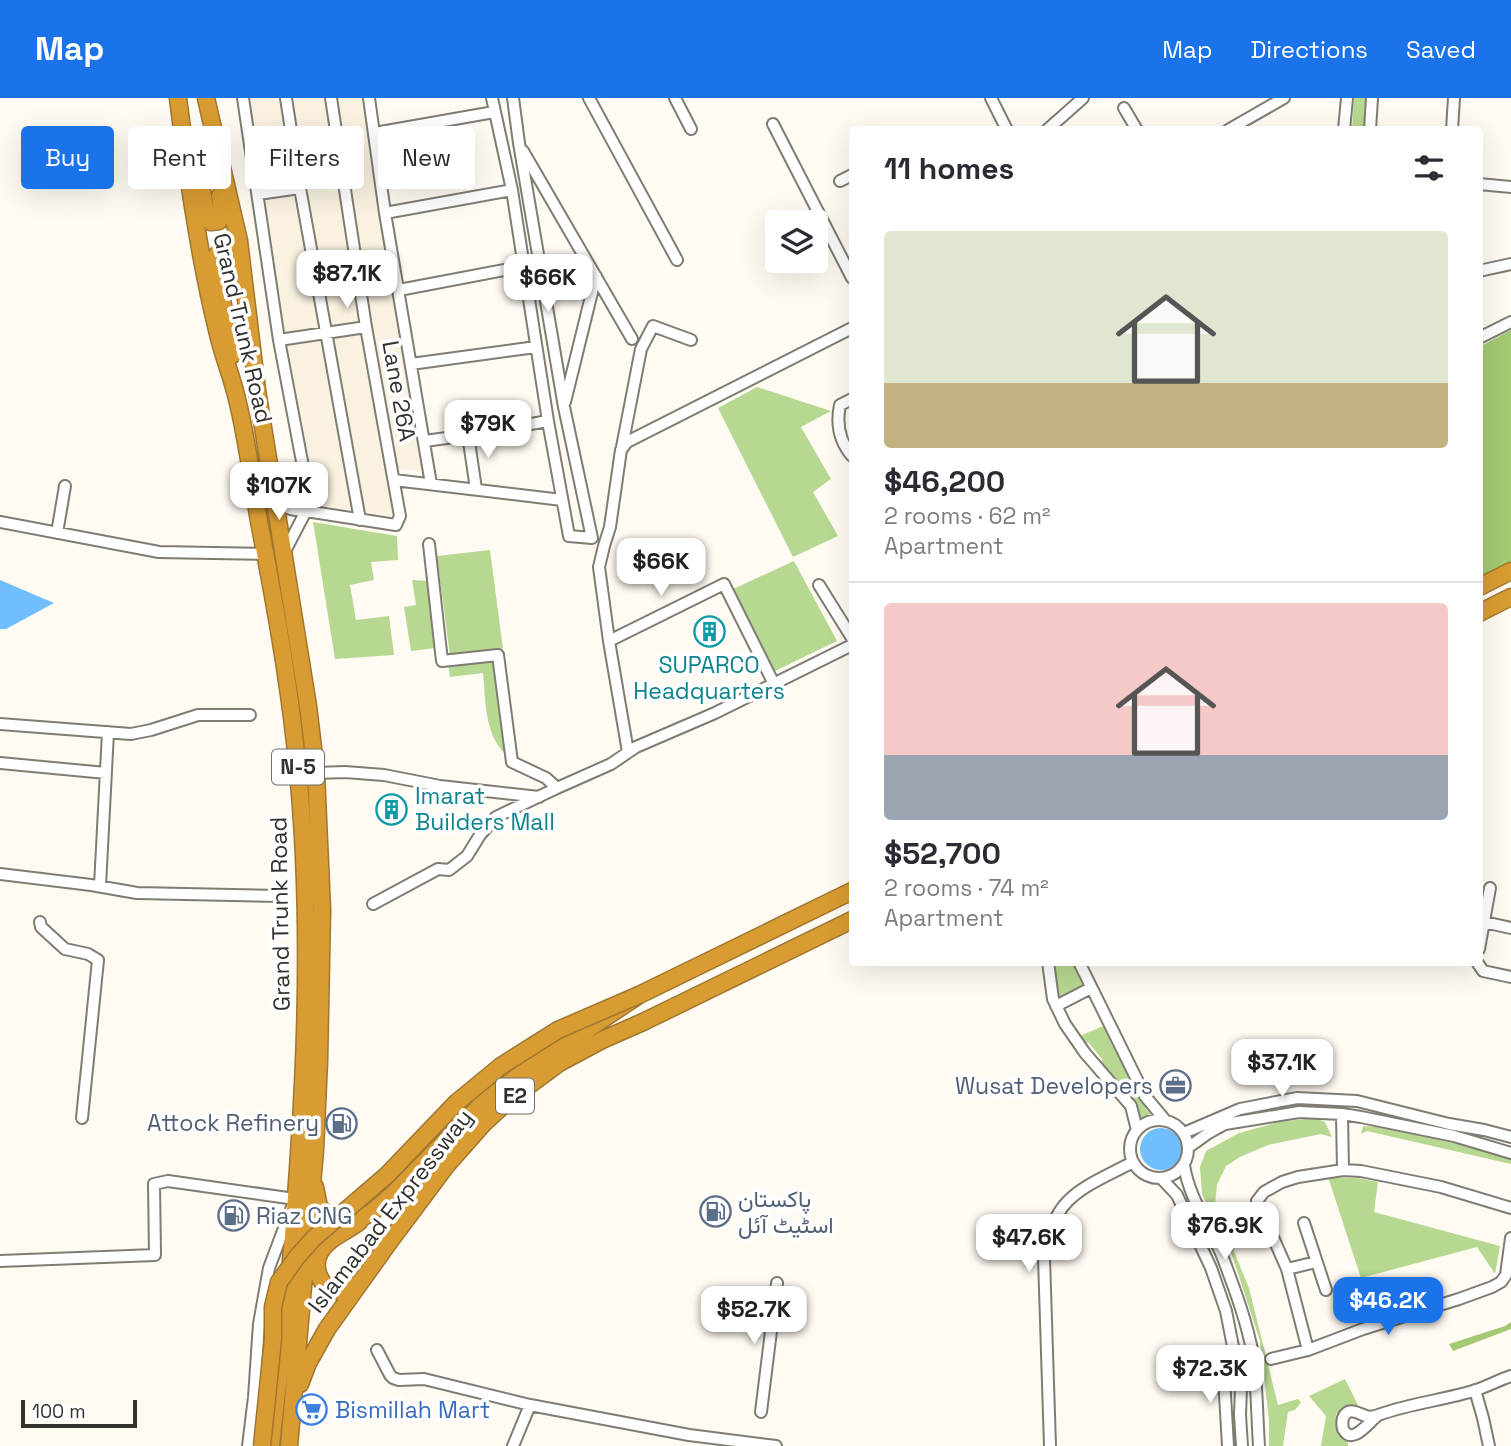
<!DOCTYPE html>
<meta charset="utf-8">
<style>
:root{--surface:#fff;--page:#f7f7f7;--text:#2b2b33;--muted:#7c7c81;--line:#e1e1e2;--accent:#1a73e8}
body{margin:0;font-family:"Space Grotesk",Vazirmatn,sans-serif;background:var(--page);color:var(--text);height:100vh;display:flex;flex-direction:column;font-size:26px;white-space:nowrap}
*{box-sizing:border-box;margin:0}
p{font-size:23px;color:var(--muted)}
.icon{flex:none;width:38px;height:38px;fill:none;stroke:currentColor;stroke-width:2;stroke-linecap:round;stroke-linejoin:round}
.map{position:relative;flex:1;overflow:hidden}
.sheet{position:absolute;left:849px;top:28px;width:634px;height:840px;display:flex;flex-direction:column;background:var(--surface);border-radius:7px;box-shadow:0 7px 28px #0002}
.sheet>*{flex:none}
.banner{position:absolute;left:21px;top:28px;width:665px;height:63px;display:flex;gap:14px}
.buttons{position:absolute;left:765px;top:112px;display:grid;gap:14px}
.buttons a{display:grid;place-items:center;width:63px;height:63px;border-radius:7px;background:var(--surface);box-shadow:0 7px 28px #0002;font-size:35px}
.scale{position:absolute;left:21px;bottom:18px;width:116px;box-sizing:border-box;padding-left:7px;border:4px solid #32312d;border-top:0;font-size:19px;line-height:24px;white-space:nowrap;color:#32312d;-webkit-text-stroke:5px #fff;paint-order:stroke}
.price{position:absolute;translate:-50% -60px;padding:0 16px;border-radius:14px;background:#fff;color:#222;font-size:23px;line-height:46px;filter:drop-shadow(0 2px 4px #0008)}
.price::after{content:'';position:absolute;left:50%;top:42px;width:21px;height:16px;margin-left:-10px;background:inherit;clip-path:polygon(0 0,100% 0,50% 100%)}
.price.current{background:var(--accent);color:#fff}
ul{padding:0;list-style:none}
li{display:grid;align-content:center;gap:14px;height:371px;padding:0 35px}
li+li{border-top:2px solid var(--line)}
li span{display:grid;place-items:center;height:217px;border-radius:7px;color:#555}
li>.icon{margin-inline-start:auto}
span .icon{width:126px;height:126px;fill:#fffc;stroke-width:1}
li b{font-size:30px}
h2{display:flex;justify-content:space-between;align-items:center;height:84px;padding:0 35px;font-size:30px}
.tag{padding:0 24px;border-radius:7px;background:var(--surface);box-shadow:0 7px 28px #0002;font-size:24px;line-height:63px}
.tag.current{background:var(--accent);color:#fff}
header{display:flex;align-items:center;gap:42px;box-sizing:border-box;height:98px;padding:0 35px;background:var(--accent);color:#fff}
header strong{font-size:33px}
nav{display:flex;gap:38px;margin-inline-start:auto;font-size:24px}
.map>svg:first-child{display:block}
.built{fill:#f9f2e0}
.green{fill:#b7d890}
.forest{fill:#a3c972}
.water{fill:#71beff}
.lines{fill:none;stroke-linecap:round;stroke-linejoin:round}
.minor-casing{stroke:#7f7c73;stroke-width:14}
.highway-casing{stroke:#9f7730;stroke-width:19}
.minor{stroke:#fff;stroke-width:10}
.highway{stroke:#d99c32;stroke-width:16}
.highway-bridge-casing{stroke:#9f7730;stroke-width:19;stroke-linecap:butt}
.highway-bridge{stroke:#d99c32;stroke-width:16}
.labels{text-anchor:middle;stroke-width:7;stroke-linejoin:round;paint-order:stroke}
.shield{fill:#fff;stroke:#706f6c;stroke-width:2}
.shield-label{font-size:21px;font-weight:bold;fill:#32312d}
.street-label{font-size:23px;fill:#32312d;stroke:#fff}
.culture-label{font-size:23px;fill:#0d838f;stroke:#fff}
.service-label{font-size:23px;fill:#4e5e75;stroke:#fff;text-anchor:end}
.shop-label{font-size:23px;fill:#366cbe;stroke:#fff;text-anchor:start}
</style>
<header>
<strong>Map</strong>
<nav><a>Map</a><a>Directions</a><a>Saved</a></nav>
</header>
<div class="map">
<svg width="1511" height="1348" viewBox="0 0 1511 1348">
<rect width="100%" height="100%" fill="#fffbf3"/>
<!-- built -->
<path class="built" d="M 243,0 L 362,0 L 422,373 L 399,371 L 392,418 L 314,406 Z"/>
<!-- green -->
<path class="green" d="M 1354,0 L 1367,0 L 1365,31 L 1352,32 Z
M 757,289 L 831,313 L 801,329 L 831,381 L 813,394 L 838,438 L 793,459 L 718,310 Z
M 313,424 L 397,438 L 398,462 L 371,464 L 374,482 L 350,487 L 356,522 L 389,518 L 394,557 L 335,561 Z
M 490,452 L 503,551 L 450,558 L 437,458 Z
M 794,463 L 837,543 L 775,573 L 733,491 Z
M 412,482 L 427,483 L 436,550 L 411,553 L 404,509 L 416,507 Z
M 496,560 L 510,660 C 484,640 486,605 483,575 L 450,579 L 448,564 Z
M 1052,865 L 1073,865 L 1082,886 L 1081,890 L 1060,902 L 1057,897 Z
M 1103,928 L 1114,951 L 1120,956 L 1146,1011 L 1151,1016 L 1142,1021 L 1134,1003 L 1102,967 L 1102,961 L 1088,944 L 1083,947 L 1078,939 Z
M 1314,1020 L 1325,1024 L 1332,1039 L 1321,1036 L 1268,1047 L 1240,1059 L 1226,1068 L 1217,1087 L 1215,1107 L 1249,1190 L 1278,1307 L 1298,1301 L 1301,1304 L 1295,1312 L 1288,1314 L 1283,1348 L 1269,1348 L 1269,1322 L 1260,1243 L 1233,1160 L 1202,1096 L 1200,1069 L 1206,1053 L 1239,1035 L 1279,1024 Z
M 1363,1028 L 1395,1030 L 1511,1060 L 1511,1066 L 1367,1033 L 1361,1036 Z
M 1328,1079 L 1358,1080 L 1378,1084 L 1374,1114 L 1500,1148 L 1495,1176 L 1477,1149 L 1361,1180 Z
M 1345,1281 L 1358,1307 L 1336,1316 L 1340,1334 L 1348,1345 L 1348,1348 L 1321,1348 L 1326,1318 L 1309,1298 Z"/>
<!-- forest -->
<path class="forest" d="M 1511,232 L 1511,464 L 1479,481 L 1479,249 Z
M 1511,1224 L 1511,1231 L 1453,1253 L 1449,1246 L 1505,1228 Z"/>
<!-- water -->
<path class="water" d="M 0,482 L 54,505 L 6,531 L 0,531 Z
M1140 1051a21 21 0 1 1 42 0a21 21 0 1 1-42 0Z"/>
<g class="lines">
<defs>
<path id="minor" d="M 243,0 L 279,242 L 308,395 L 306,413 L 396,427 L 400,418 L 366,229 L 331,0
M 369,0 L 385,115 L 431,386
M 492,0 L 512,92 L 548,323 L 569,438 L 592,440 L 564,309 L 519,45 L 513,0
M 589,0 L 677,162
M 675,0 L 691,31
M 991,0 L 1007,32
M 1124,10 L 1137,32
M 773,26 L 852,180
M 1047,32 L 1083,0
M 1228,32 L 1284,0
M 1344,32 L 1347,0
M 1370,32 L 1372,0
M 1452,32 L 1454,0
M 375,35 L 494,14
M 523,53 L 632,241
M 840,83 L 852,77
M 1479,86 L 1511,89
M 300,90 L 360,422
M 258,96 L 300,90 L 286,0
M 385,115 L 512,92
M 1479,173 L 1511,166
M 399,192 L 525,168
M 1479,240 L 1511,224
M 279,242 L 366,229
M 411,266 L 536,249
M 852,301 L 840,307 C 836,326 840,344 852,358
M 565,304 L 596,178
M 468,337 L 476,391
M 425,343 L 468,337 L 548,323
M 622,349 L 641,251 L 653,228 L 691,242
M 394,382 L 562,402
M 274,397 C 287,411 287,412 306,413 L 283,457
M 0,424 L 159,454 L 265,456
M 57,435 L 65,388
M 429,446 L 442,563 L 498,557 L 512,664 L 546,680 L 557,690 L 611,666 L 636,649 L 715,615 L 852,547
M 819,487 L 852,540
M 609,543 L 599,469 L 604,448 L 610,429 L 621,352 L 627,344 L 852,230
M 0,626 L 131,636 L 151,632 L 198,617 L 250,617
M 628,654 L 609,543 L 724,486 L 774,586
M 0,665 L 106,675
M 316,675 L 345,674 L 384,677 L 440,688 L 539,699
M 0,776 L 91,787 L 137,795 L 280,798
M 100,788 L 108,634
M 373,806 L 438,771 L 449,772 L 467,758 L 480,737 L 496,719 L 557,690
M 40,824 L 41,829 L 65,851 L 88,856 L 98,862 L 82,1020
M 1484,824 L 1511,830
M 1479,851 L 1490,790
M 1048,864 L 1053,901 L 1065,926 L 1085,955 L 1131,1008 L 1137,1032
M 1079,864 L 1145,998 L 1165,1022
M 1477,864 L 1483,873 L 1511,879
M 1056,908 L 1091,890
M 1342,1016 L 1343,1072
M1130 1051a29 29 0 1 1 58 0a29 29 0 1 1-58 0Z
M 1184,1035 L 1240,1011 L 1297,1000 L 1357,1003 L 1449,1026 L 1484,1032 L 1511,1039
M 1189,1049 L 1207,1036 L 1225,1026 L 1299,1014 L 1342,1016 L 1361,1019 L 1454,1038 L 1511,1055
M 1184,1067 C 1189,1101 1211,1129 1223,1160 C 1235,1192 1247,1224 1253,1257 C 1257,1287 1257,1318 1259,1348
M 1161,1080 L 1177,1097 L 1211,1170 L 1226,1213 L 1241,1289 L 1240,1317 L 1242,1348
M 1511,1110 L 1441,1089 L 1361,1073 L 1343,1072 L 1298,1079 L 1282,1084 L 1264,1094 L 1257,1103 L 1287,1171 L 1308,1252 L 1363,1231 L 1459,1201 L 1492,1189 L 1501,1184 L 1506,1177 L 1511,1140
M 1304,1125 L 1326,1192
M 0,1163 L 155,1157 L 154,1086 L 168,1083 L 295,1101 L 269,1170 L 259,1226 L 254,1299 L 248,1348
M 1287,1171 L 1316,1164
M 377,1252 L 390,1277 L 393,1280 L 399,1282 L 424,1281 L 530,1307 L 689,1337 L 776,1348
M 1271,1261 L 1308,1252
M 1223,1263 L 1228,1348
M 1475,1292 L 1483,1320 L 1489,1348
M 761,1314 L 777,1185
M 1376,1319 C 1368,1325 1352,1348 1343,1331 C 1342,1327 1342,1324 1343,1320 C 1348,1308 1357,1315 1366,1318 C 1371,1320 1376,1318 1381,1316 C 1412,1305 1445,1302 1476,1292 C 1488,1288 1499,1282 1511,1278
M 513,1348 L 530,1307
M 1050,1348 L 1044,1160 C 1053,1097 1082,1091 1133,1064"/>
<path id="highway" d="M 178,0 C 188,79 199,159 218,236 C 223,258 232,279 237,301 C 247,341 252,383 259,423 C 273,496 287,571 295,645 C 316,829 304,1015 288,1198 C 283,1248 276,1298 271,1348
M 206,0 L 239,143 L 257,292 L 308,608 L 316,675 L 322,812 L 319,963 L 315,1052 L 289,1348
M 199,73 L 206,116 L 211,124 L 219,123 L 222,117 L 220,98
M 232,257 L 216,168 L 216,158 L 222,152 L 228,152 L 234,157 L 236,169
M 1479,489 L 1511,473
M 1479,515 L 1511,499
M 315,1089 L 319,1109 L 330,1119 L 342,1125 L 355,1123 L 371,1115 L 393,1096 L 485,1003 L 522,975 L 639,897 L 852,793
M 358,1186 C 353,1189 348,1192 343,1193 C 322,1195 311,1171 320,1154 C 328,1140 346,1134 359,1124
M 300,1286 L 308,1265 L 327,1231 L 390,1143 L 446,1068 L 484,1025 L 509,1002 L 559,965 L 602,942 L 643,924 L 852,822"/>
</defs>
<!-- minor casing -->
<use href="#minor" class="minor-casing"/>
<!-- highway casing -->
<use href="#highway" class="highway-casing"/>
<!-- minor -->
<use href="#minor" class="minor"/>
<!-- highway -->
<use href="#highway" class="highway"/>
<defs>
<path id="highway-bridge" d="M 262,1348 L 273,1241 L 273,1209 L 279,1184 L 297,1159 L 314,1140 L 387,1077 L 456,1005 L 501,968 L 558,932 L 639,897"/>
</defs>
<!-- highway-bridge casing -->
<use href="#highway-bridge" class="highway-bridge-casing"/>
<!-- highway-bridge -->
<use href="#highway-bridge" class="highway-bridge"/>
</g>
<!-- icons -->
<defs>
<symbol id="building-ring" viewBox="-11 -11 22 22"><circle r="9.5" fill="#fff" stroke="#0f9aa8" stroke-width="1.5"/><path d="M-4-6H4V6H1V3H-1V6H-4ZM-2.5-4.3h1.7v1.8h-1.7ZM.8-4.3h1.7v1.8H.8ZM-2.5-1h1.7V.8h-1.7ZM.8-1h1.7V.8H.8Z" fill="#0f9aa8"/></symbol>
<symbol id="office-ring" viewBox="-11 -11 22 22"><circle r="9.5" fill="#fff" stroke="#5c6f8a" stroke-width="1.5"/><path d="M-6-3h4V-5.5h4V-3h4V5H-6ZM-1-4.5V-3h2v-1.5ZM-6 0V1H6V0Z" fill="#5c6f8a"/></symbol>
<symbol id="fuel-ring" viewBox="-11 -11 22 22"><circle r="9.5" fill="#fff" stroke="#5c6f8a" stroke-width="1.5"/><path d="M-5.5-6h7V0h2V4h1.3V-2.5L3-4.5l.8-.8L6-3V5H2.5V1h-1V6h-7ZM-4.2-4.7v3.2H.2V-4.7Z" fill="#5c6f8a"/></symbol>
<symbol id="supermarket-ring" viewBox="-11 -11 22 22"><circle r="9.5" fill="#fff" stroke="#3f7fe0" stroke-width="1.5"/><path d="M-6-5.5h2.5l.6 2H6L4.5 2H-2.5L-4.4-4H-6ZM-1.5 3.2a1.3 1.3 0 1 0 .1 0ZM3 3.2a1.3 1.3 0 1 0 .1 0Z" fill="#3f7fe0"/></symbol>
</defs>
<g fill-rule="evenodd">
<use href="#building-ring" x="692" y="516" width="35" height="35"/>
<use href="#building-ring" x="374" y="694" width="35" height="35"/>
<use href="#office-ring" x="1158" y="970" width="35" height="35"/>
<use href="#fuel-ring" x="324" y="1008" width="35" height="35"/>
<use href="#fuel-ring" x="698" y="1096" width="35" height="35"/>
<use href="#fuel-ring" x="216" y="1100" width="35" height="35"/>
<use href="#supermarket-ring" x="294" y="1294" width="35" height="35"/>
</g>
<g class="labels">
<!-- shield labels -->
<g class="shield">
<rect x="272" y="651.5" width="52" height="35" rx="5"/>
<rect x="496" y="980.5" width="38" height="35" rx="5"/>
</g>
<g class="shield-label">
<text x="298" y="676">N-5</text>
<text x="515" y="1005">E2</text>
</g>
<!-- street labels -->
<g class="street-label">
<text transform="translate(243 230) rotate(77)" y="8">Grand Trunk Road</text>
<text transform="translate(399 293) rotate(80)" y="8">Lane 26A</text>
<text transform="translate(280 816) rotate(-91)" y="8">Grand Trunk Road</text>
<text transform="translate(390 1113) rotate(-52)" y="8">Islamabad Expressway</text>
</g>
<!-- culture labels -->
<g class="culture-label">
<text x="709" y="575">SUPARCO<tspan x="709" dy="26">Headquarters</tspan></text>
<text x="415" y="706" text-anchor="start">Imarat<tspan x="415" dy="26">Builders Mall</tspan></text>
</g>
<!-- service labels -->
<g class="service-label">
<text x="1153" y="996">Wusat Developers</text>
<text x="319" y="1033">Attock Refinery</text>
<text x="738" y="1109" text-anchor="start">پاکستان<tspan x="738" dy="26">اسٹیٹ آئل</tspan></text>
<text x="256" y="1126" text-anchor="start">Riaz CNG</text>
</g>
<!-- shop labels -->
<g class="shop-label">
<text x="335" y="1320">Bismillah Mart</text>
</g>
</g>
</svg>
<div class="buttons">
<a><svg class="icon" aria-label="layers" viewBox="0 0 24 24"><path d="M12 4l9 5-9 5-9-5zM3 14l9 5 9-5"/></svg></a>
</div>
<div class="scale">100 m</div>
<b class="price" style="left:347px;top:212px">$87.1K</b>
<b class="price" style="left:548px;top:216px">$66K</b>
<b class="price" style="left:488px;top:362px">$79K</b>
<b class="price" style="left:279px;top:424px">$107K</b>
<b class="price" style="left:661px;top:500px">$66K</b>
<b class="price" style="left:1282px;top:1001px">$37.1K</b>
<b class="price" style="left:1225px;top:1164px">$76.9K</b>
<b class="price" style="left:1029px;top:1176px">$47.6K</b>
<b class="price current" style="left:1388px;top:1239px">$46.2K</b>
<b class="price" style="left:754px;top:1248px">$52.7K</b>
<b class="price" style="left:1210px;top:1307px">$72.3K</b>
<div class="banner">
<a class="tag current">Buy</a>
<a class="tag">Rent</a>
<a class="tag">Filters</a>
<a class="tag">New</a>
</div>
<section class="sheet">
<h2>11 homes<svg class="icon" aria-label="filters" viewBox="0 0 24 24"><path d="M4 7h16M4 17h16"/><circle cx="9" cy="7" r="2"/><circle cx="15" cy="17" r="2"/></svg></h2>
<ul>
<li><span style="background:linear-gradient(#dfe7d0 70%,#c2b280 0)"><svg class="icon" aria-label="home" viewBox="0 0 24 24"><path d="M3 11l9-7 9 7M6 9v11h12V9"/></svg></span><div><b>$46,200</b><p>2 rooms · 62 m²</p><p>Apartment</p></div></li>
<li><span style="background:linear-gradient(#f6c9c9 70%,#9aa5b1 0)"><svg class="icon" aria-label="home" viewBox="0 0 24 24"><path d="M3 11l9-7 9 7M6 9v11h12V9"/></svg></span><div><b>$52,700</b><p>2 rooms · 74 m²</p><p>Apartment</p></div></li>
</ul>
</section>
</div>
